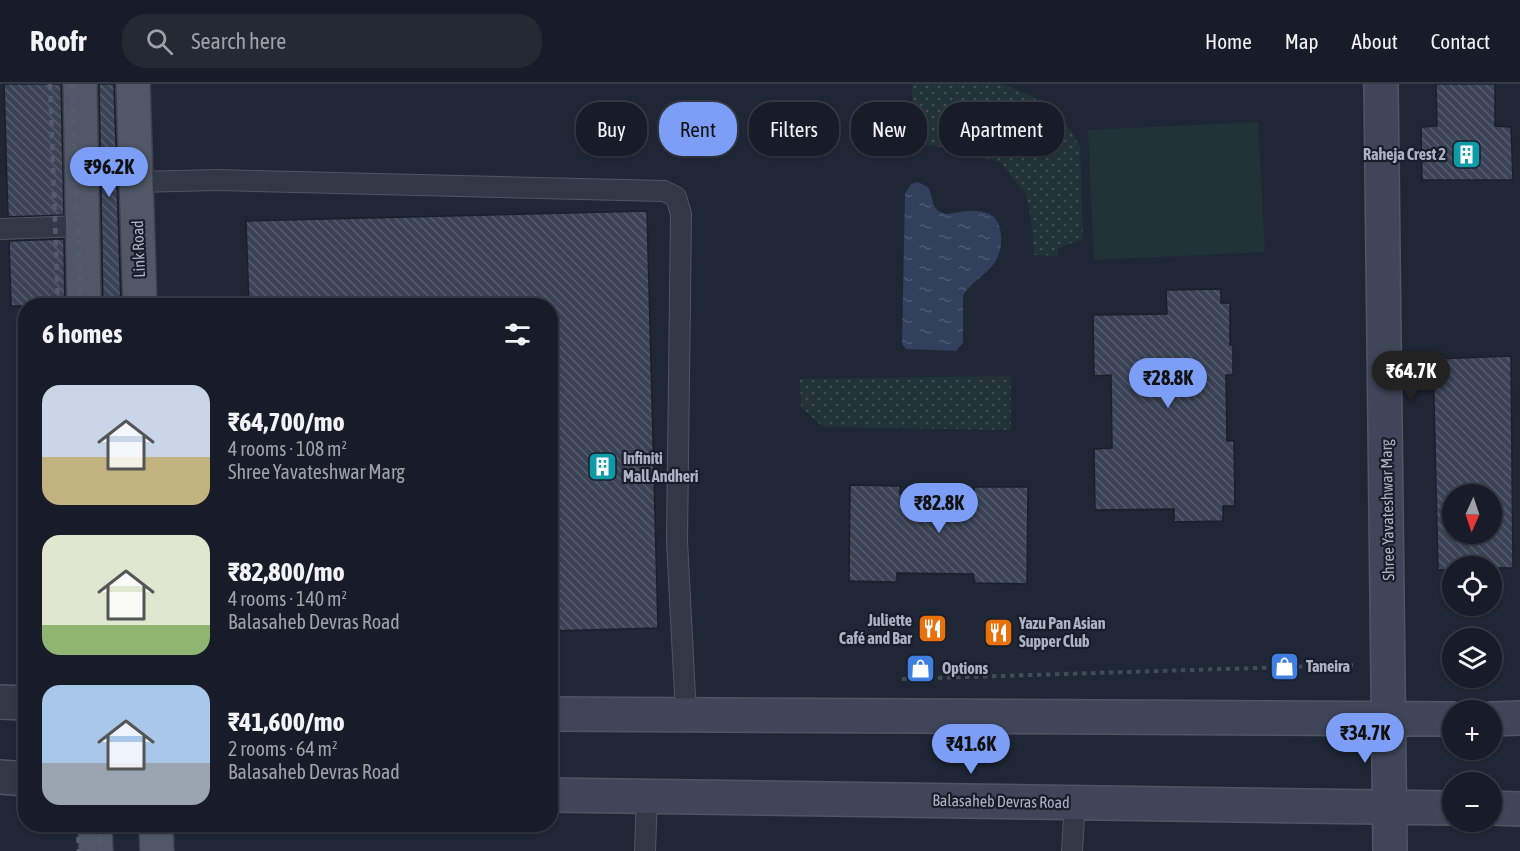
<!DOCTYPE html>
<meta charset="utf-8">
<style>
:root{--surface:#171c28;--page:#242934;--text:#f1f3f6;--muted:#9ea1a8;--line:#363a45;--accent:#7d9ef6}
body{margin:0;font-family:"Asap Condensed",sans-serif;background:var(--page);color:var(--text);height:100vh;display:flex;flex-direction:column;font-size:22px;white-space:nowrap}
*{box-sizing:border-box;margin:0}
p{font-size:20px;color:var(--muted)}
.icon{flex:none;width:33px;height:33px;fill:none;stroke:currentColor;stroke-width:2;stroke-linecap:round;stroke-linejoin:round}
.map{position:relative;flex:1;overflow:hidden}
.side{position:absolute;left:18px;top:214px;width:540px;height:534px;display:flex;flex-direction:column;background:var(--surface);border-radius:24px;box-shadow:0 2px 4px #0004,0 0 0 2px var(--line)}
.side>*{flex:none}
.banner{position:absolute;left:576px;top:18px;width:570px;height:54px;display:flex;gap:12px}
.needle{width:39px;rotate:183deg}
.tools{position:absolute;left:1442px;top:400px;display:grid;gap:12px}
.tools a{display:grid;place-items:center;width:60px;height:60px;border-radius:50%;background:var(--surface);box-shadow:0 2px 4px #0004,0 0 0 2px var(--line);font-size:30px}
.price{position:absolute;translate:-50% -51px;padding:0 14px;border-radius:21px;background:var(--accent);color:#111;font-size:20px;line-height:39px;filter:drop-shadow(0 2px 3px #0008)}
.price::after{content:'';position:absolute;left:50%;top:36px;width:18px;height:14px;margin-left:-9px;background:inherit;clip-path:polygon(0 0,100% 0,50% 100%)}
.price.on{background:#222;color:#fff}
ul{padding:0;list-style:none}
li{display:flex;align-items:center;gap:18px;height:150px;padding:0 24px}
li span{display:grid;place-items:center;flex:none;width:168px;height:120px;border-radius:18px;color:#555}
li>.icon{margin-inline-start:auto}
span .icon{width:72px;height:72px;fill:#fffc;stroke-width:1}
li b{font-size:26px}
h2{display:flex;justify-content:space-between;align-items:center;height:72px;padding:0 24px;font-size:26px}
.chip{padding:0 21px;border-radius:24px;background:var(--surface);box-shadow:0 2px 4px #0004,0 0 0 2px var(--line);font-size:21px;line-height:54px}
.chip.on{background:var(--accent);color:#111}
header{display:flex;align-items:center;gap:36px;box-sizing:border-box;height:84px;padding:0 30px;background:var(--surface);border-bottom:2px solid var(--line)}
header strong{font-size:28px}
nav{display:flex;gap:33px;margin-inline-start:auto;font-size:21px}
.search{width:420px;height:54px;background:var(--page);display:flex;align-items:center;gap:15px;box-sizing:border-box;padding:0 21px;border-radius:24px;color:var(--muted);font-size:22px}
.map>svg:first-child{display:block}
.grass{fill:url(#grass-dots)}
.pitch{fill:#223337}
.water{fill:url(#water-ripples)}
.building{fill:url(#building-back-hatch);stroke:#1a1f2c;stroke-width:1.5;fill-rule:evenodd}
.lines{fill:none;stroke-linecap:round;stroke-linejoin:round}
.lane-casing{stroke:#505564;stroke-width:22}
.street-casing{stroke:#505564;stroke-width:36}
.secondary-casing{stroke:#505564;stroke-width:36}
.primary-casing{stroke:#3c414f;stroke-width:36}
.path{stroke:#3e4e54;stroke-width:4;stroke-dasharray:4.5 4.5;stroke-linecap:butt}
.lane{stroke:#323846;stroke-width:20}
.street{stroke:#323846;stroke-width:33}
.secondary{stroke:#404659;stroke-width:33}
.primary{stroke:#505766;stroke-width:33}
.rail{stroke:#545b6d;stroke-width:4.5;stroke-dasharray:6 6;stroke-linecap:butt}
.labels{text-anchor:middle;stroke-width:4.5;stroke-linejoin:round;paint-order:stroke}
.poi-label{font-size:16px;font-weight:bold;fill:#acb2c3;stroke:#181d2a;text-anchor:start}
.street-label{font-size:16px;fill:#acb2c3;stroke:#181d2a}
</style>
<header>
<strong>Roofr</strong>
<div class="search"><svg class="icon" aria-label="search" viewBox="0 0 24 24"><circle cx="10" cy="10" r="6"/><path d="M15 15l6 6"/></svg>Search here</div>
<nav><a>Home</a><a>Map</a><a>About</a><a>Contact</a></nav>
</header>
<div class="map">
<svg width="1520" height="767" viewBox="0 0 1520 767">
<defs>
<pattern id="grass-dots" width="8" height="8" patternUnits="userSpaceOnUse" patternTransform="scale(1.5)"><rect width="8" height="8" fill="#223337"/><path d="M2 2h.1M6 6h.1" fill="none" stroke="#3f4e52" stroke-width="1.8" stroke-linecap="round"/></pattern>
<pattern id="water-ripples" width="26" height="14" patternUnits="userSpaceOnUse" patternTransform="scale(1.5)"><rect width="26" height="14" fill="#323f5d"/><path d="M2 4q2-2 4 0t4 0M15 11q2-2 4 0t4 0" fill="none" stroke="#4d5873"/></pattern>
<pattern id="building-back-hatch" width="6" height="6" patternUnits="userSpaceOnUse" patternTransform="scale(1.5)"><rect width="6" height="6" fill="#3b4356"/><path d="M-1 5l2 2M0 0l6 6M5-1l2 2" fill="none" stroke="#555c6d"/></pattern>
</defs>
<rect width="100%" height="100%" fill="#1f2635"/>
<!-- grass -->
<path class="grass" d="M 912,0 L 1002,0 L 1030,11 L 1064,36 L 1080,62 L 1083,155 L 1058,164 L 1058,172 L 1034,171 L 1032,142 L 1026,110 L 1000,78 L 936,62 L 913,59 Z
M 1011,292 L 1011,346 L 823,343 L 801,323 L 800,295 Z"/>
<!-- pitch -->
<path class="pitch" d="M 1258,38 L 1265,168 L 1094,176 L 1088,46 Z"/>
<!-- water -->
<path class="water" d="M 917,98 L 928,103 C 935,115 929,125 946,130 C 968,127 999,119 1001,151 C 1002,160 1000,170 995,178 C 987,191 969,199 963,212 L 963,259 L 956,267 L 906,265 L 902,260 L 905,110 L 911,100 Z"/>
<!-- building -->
<path class="building" d="M 4,0 L 61,0 L 64,131 L 8,133 Z
M 99,0 L 114,0 L 121,222 L 103,222 Z
M 1436,0 L 1495,0 L 1495,42 L 1511,43 L 1513,96 L 1422,96 L 1421,43 L 1437,42 Z
M 647,127 L 658,544 L 550,547 L 550,222 L 249,222 L 246,137 Z
M 64,155 L 65,222 L 11,222 L 9,157 Z
M 1221,205 L 1221,219 L 1230,219 L 1230,261 L 1233,261 L 1233,291 L 1226,291 L 1227,357 L 1234,357 L 1235,422 L 1223,422 L 1223,437 L 1174,438 L 1174,425 L 1095,426 L 1094,365 L 1112,364 L 1111,291 L 1094,292 L 1093,231 L 1167,230 L 1166,206 Z
M 1511,272 L 1513,484 L 1452,483 L 1452,486 L 1438,486 L 1433,275 ZM 1452,411 L 1491,411 L 1491,450 L 1452,450 Z
M 850,401 L 900,402 L 900,410 L 974,411 L 974,403 L 1028,403 L 1027,500 L 975,499 L 973,490 L 897,489 L 897,498 L 849,497 Z"/>
<g class="lines">
<defs>
<path id="lane" d="M 136,98 L 217,96 L 664,107 L 676,113 L 681,130 L 677,457 L 686,631
M 0,145 L 82,142
M 645,767 L 647,712
M 1072,767 L 1075,717"/>
<path id="street" d="M 0,618 L 26,619
M 0,693 L 26,695"/>
<path id="secondary" d="M 1381,0 L 1390,767
M 550,630 L 1452,635
M 1491,635 L 1520,634
M 550,711 L 1452,724
M 1491,724 L 1520,725"/>
<path id="primary" d="M 80,0 L 84,222
M 133,0 L 140,222
M 95,741 L 96,767
M 156,741 L 157,767"/>
</defs>
<!-- lane casing -->
<use href="#lane" class="lane-casing"/>
<!-- street casing -->
<use href="#street" class="street-casing"/>
<!-- secondary casing -->
<use href="#secondary" class="secondary-casing"/>
<!-- primary casing -->
<use href="#primary" class="primary-casing"/>
<!-- path -->
<path class="path" d="M 902,595 L 1353,581"/>
<!-- lane -->
<use href="#lane" class="lane"/>
<!-- street -->
<use href="#street" class="street"/>
<!-- secondary -->
<use href="#secondary" class="secondary"/>
<!-- primary -->
<use href="#primary" class="primary"/>
<!-- rail -->
<path class="rail" d="M 50,0 L 58,222
M 72,0 L 81,222
M 78,741 L 79,767
M 100,741 L 101,767"/>
</g>
<!-- icons -->
<defs>
<symbol id="building-square" viewBox="-11 -11 22 22"><rect x="-9" y="-9" width="18" height="18" rx="4" fill="#0f9aa8" stroke="#181d2a"/><path d="M-4-6H4V6H1V3H-1V6H-4ZM-2.5-4.3h1.7v1.8h-1.7ZM.8-4.3h1.7v1.8H.8ZM-2.5-1h1.7V.8h-1.7ZM.8-1h1.7V.8H.8Z" fill="#fff"/></symbol>
<symbol id="restaurant-square" viewBox="-11 -11 22 22"><rect x="-9" y="-9" width="18" height="18" rx="4" fill="#e8710a" stroke="#181d2a"/><path d="M-5-6h1v4h1v-4h1v4h1v-4h1v5L-1.5 .5V6h-2V.5L-5-1ZM5-6V6H3V1.5H1.5Q1.5-4 5-6Z" fill="#fff"/></symbol>
<symbol id="shop-square" viewBox="-11 -11 22 22"><rect x="-9" y="-9" width="18" height="18" rx="4" fill="#3f7fe0" stroke="#181d2a"/><path d="M-5-2.5h2.3a2.7 3.5 0 0 1 5.4 0H5L5.5 6h-11ZM-1.5-2.5h3a1.5 2.3 0 0 0-3 0Z" fill="#fff"/></symbol>
</defs>
<g fill-rule="evenodd">
<use href="#building-square" x="1450" y="54" width="33" height="33"/>
<use href="#building-square" x="586" y="366" width="33" height="33"/>
<use href="#restaurant-square" x="916" y="528" width="33" height="33"/>
<use href="#restaurant-square" x="982" y="532" width="33" height="33"/>
<use href="#shop-square" x="1268" y="566" width="33" height="33"/>
<use href="#shop-square" x="904" y="568" width="33" height="33"/>
</g>
<g class="labels">
<!-- poi labels -->
<g class="poi-label">
<text x="1446" y="76" text-anchor="end">Raheja Crest 2</text>
<text x="623" y="380">Infiniti<tspan x="623" dy="18">Mall Andheri</tspan></text>
<text x="912" y="542" text-anchor="end">Juliette<tspan x="912" dy="18">Café and Bar</tspan></text>
<text x="1019" y="545">Yazu Pan Asian<tspan x="1019" dy="18">Supper Club</tspan></text>
<text x="1306" y="588">Taneira</text>
<text x="942" y="590">Options</text>
</g>
<!-- street labels -->
<g class="street-label">
<text transform="translate(138 165) rotate(-92)" y="6">Link Road</text>
<text transform="translate(1387 426) rotate(-91)" y="6">Shree Yavateshwar Marg</text>
<text transform="translate(1001 717) rotate(1)" y="6">Balasaheb Devras Road</text>
</g>
</g>
</svg>
<div class="tools">
<a><svg class="needle" viewBox="-14 -14 28 28"><path d="M0-13l5 13h-10z" fill="#e53935"/><path d="M0 13l5-13h-10z" fill="#9ea1a8"/></svg></a>
<a><svg class="icon" aria-label="locate" viewBox="0 0 24 24"><circle cx="12" cy="12" r="6"/><path d="M12 2v4M12 18v4M2 12h4M18 12h4"/></svg></a>
<a><svg class="icon" aria-label="layers" viewBox="0 0 24 24"><path d="M12 4l9 5-9 5-9-5zM3 14l9 5 9-5"/></svg></a>
<a>+</a>
<a>−</a>
</div>
<b class="price" style="left:109px;top:114px">₹96.2K</b>
<b class="price on" style="left:1411px;top:318px">₹64.7K</b>
<b class="price" style="left:1168px;top:325px">₹28.8K</b>
<b class="price" style="left:939px;top:450px">₹82.8K</b>
<b class="price" style="left:1365px;top:680px">₹34.7K</b>
<b class="price" style="left:971px;top:691px">₹41.6K</b>
<div class="banner">
<a class="chip">Buy</a>
<a class="chip on">Rent</a>
<a class="chip">Filters</a>
<a class="chip">New</a>
<a class="chip">Apartment</a>
</div>
<section class="side">
<h2>6 homes<svg class="icon" aria-label="filters" viewBox="0 0 24 24"><path d="M4 7h16M4 17h16"/><circle cx="9" cy="7" r="2"/><circle cx="15" cy="17" r="2"/></svg></h2>
<ul>
<li><span style="background:linear-gradient(#c9d6e8 60%,#c2b280 0)"><svg class="icon" aria-label="home" viewBox="0 0 24 24"><path d="M3 11l9-7 9 7M6 9v11h12V9"/></svg></span><div><b>₹64,700/mo</b><p>4 rooms · 108 m²</p><p>Shree Yavateshwar Marg</p></div></li>
<li><span style="background:linear-gradient(#dfe7d0 75%,#8fb573 0)"><svg class="icon" aria-label="home" viewBox="0 0 24 24"><path d="M3 11l9-7 9 7M6 9v11h12V9"/></svg></span><div><b>₹82,800/mo</b><p>4 rooms · 140 m²</p><p>Balasaheb Devras Road</p></div></li>
<li><span style="background:linear-gradient(#a9c7e8 65%,#9aa5b1 0)"><svg class="icon" aria-label="home" viewBox="0 0 24 24"><path d="M3 11l9-7 9 7M6 9v11h12V9"/></svg></span><div><b>₹41,600/mo</b><p>2 rooms · 64 m²</p><p>Balasaheb Devras Road</p></div></li>
</ul>
</section>
</div>
